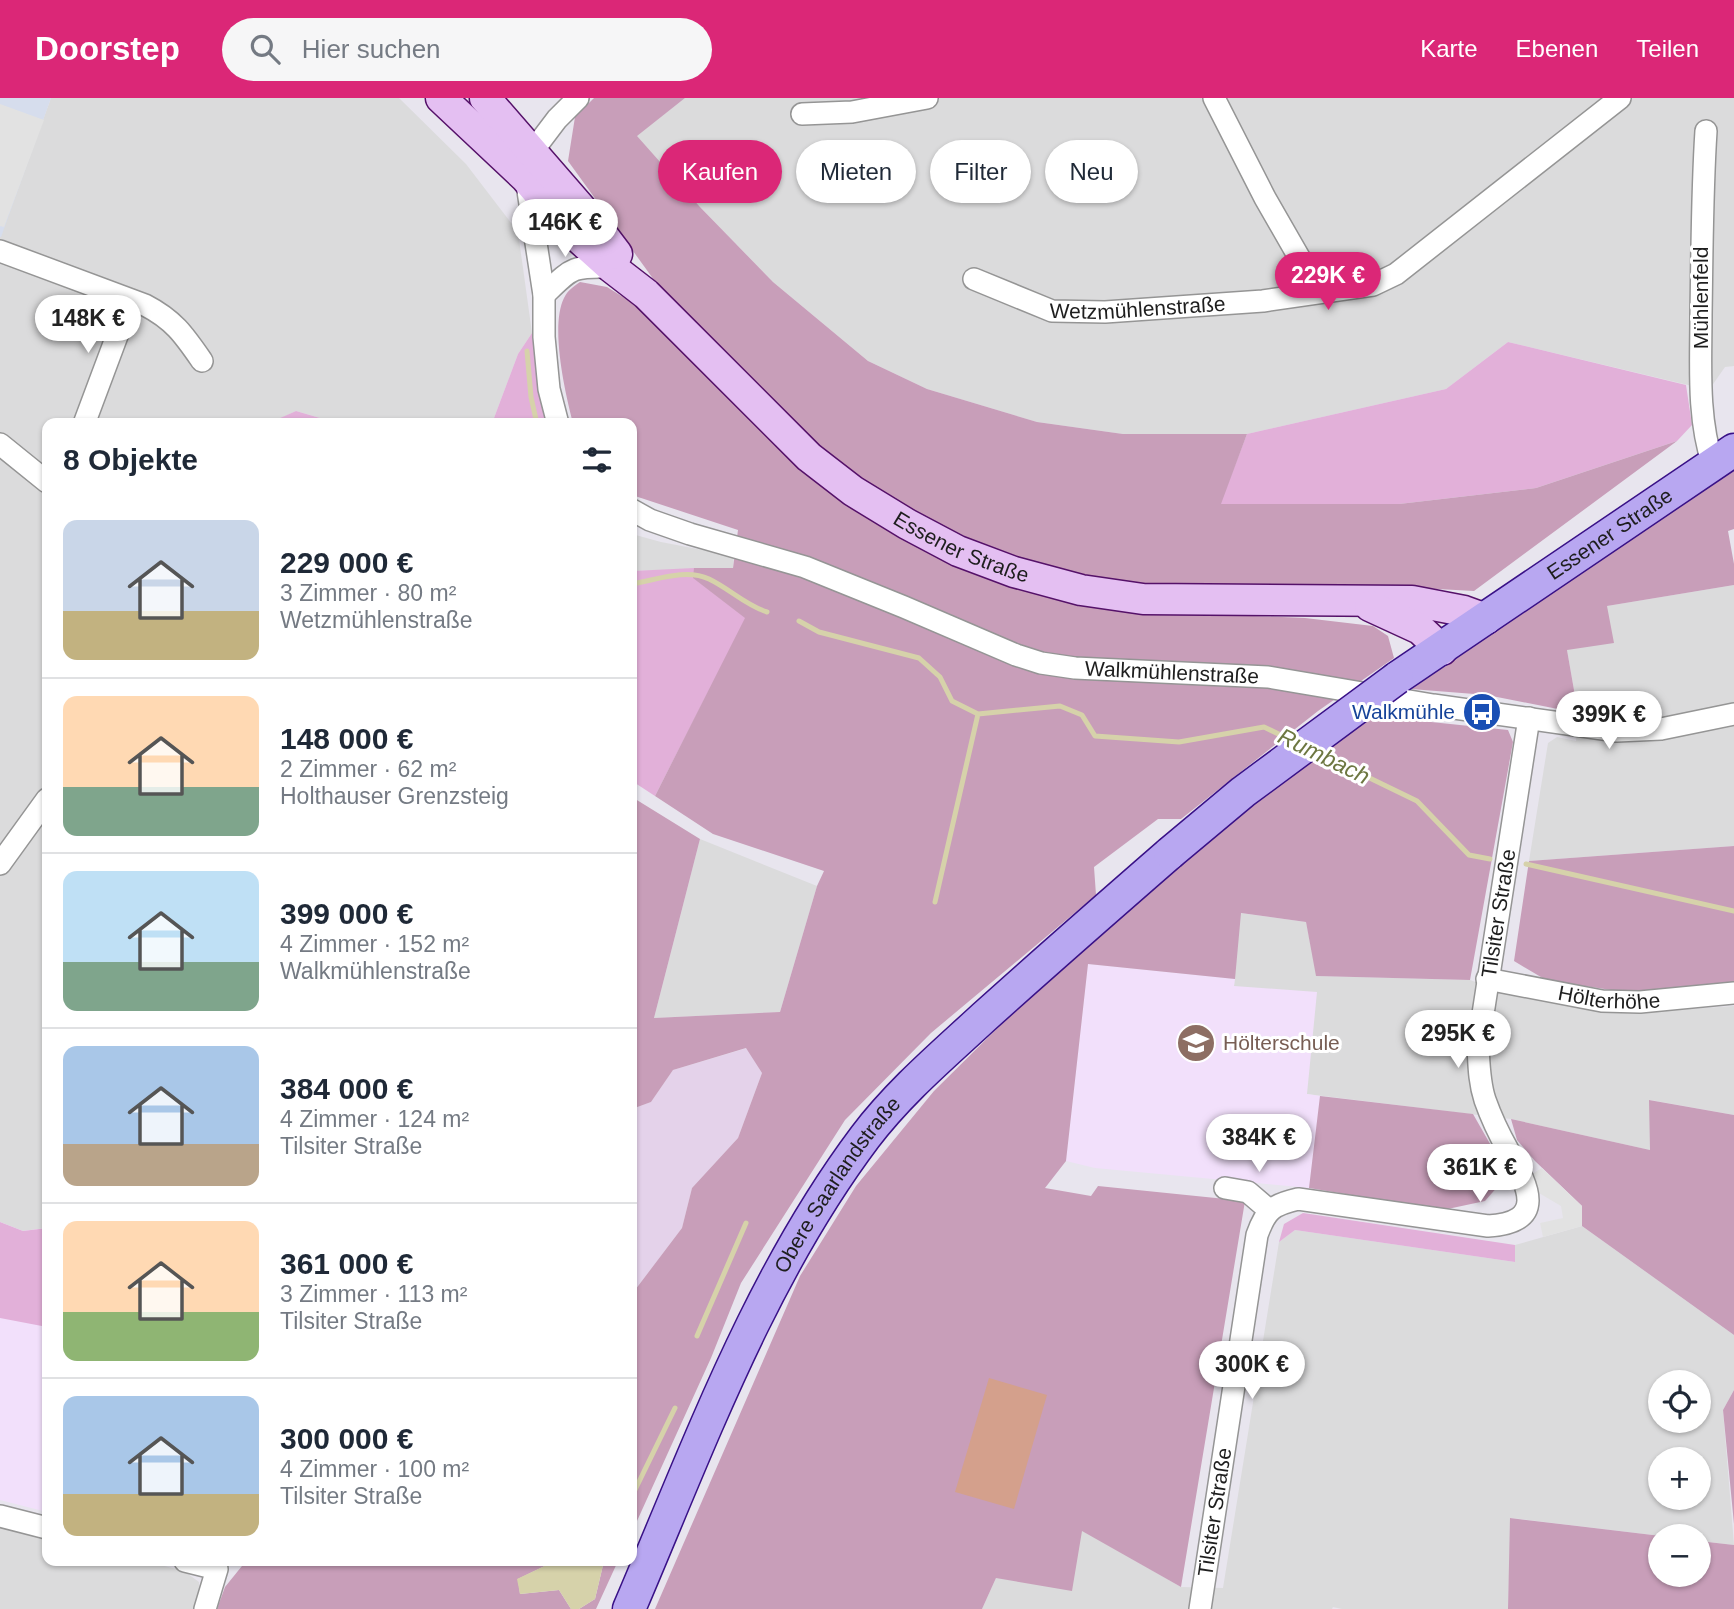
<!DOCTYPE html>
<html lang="de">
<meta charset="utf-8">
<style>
:root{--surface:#fff;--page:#f6f6f7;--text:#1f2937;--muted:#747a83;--line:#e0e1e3;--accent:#db2777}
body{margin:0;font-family:Arial,sans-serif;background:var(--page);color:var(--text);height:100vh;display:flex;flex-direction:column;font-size:26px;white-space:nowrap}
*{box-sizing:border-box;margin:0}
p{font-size:23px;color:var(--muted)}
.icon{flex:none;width:38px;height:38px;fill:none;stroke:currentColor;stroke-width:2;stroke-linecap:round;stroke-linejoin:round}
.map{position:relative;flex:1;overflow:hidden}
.panel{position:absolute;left:42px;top:320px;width:595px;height:1148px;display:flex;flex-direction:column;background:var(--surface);border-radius:14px;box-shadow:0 2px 5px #0004}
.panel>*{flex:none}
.top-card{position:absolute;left:658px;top:42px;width:665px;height:63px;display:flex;gap:14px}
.tools{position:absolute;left:1648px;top:1272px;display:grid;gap:14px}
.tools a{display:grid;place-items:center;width:63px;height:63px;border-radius:50%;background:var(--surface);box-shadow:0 2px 5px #0004;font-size:35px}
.price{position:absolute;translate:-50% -60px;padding:0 16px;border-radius:24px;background:#fff;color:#222;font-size:23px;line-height:46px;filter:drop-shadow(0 2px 4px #0008)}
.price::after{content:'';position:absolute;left:50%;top:42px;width:21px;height:16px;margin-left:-10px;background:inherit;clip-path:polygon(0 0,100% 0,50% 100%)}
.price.selected{background:var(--accent);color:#fff}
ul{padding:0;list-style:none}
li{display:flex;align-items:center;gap:21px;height:175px;padding:0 21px}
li+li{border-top:2px solid var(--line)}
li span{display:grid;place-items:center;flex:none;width:196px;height:140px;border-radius:14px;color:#555}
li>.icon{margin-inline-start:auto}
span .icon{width:84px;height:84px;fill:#fffc;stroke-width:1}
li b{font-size:30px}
h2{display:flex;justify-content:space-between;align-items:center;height:84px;padding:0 21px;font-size:30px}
.chip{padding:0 24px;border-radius:32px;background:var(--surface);box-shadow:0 2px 5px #0004;font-size:24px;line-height:63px}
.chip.selected{background:var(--accent);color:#fff}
header{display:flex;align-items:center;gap:42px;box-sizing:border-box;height:98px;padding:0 35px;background:var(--accent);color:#fff}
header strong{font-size:33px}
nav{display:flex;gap:38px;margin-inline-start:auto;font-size:24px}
.search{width:490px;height:63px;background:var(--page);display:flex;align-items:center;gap:18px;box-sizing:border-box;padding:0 24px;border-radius:38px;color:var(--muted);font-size:26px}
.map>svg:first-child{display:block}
.residential{fill:#dbdbdc;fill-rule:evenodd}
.commercial{fill:#d6dded}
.education{fill:#f2e0fb}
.farmland{fill:#e4d2ea}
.grass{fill:#e2b0d9}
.forest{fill:#c89eb9}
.pitch{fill:#d4a08c}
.parking{fill:#e2e2e2}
.water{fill:#d6d2aa}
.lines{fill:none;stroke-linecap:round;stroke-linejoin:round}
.stream{stroke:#d6d2aa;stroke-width:5}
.street-casing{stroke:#959595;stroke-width:24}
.secondary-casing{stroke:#551169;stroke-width:33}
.primary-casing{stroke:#391187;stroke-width:35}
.street{stroke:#fff;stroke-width:21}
.secondary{stroke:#e4bff2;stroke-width:30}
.primary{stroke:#b8a7f1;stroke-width:32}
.primary-bridge-casing{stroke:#391187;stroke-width:35;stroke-linecap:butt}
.primary-bridge{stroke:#b8a7f1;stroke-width:32}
.labels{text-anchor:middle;stroke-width:6;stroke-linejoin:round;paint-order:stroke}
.street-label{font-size:21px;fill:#1e1e1e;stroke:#fff}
.transit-label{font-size:21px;fill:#164399;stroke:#fff;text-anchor:end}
.education-label{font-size:21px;fill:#785e54;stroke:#fff;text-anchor:start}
.water-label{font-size:23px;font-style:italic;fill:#6d7741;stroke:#fff}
</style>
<header>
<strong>Doorstep</strong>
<div class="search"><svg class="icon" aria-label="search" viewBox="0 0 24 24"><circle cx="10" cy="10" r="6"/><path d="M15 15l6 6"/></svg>Hier suchen</div>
<nav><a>Karte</a><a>Ebenen</a><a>Teilen</a></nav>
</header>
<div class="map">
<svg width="1734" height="1511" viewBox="0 0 1734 1511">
<rect width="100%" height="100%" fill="#e8e5ee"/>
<!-- residential -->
<path class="residential" d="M 51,0 L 399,0 L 466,66 L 518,134 L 532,235 L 518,256 L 494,320 L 488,325 L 337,325 L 296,313 L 269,326 L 47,326 L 47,1130 L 23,1133 L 0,1124 L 0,139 Z
M 685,0 L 1734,0 L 1734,268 L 1725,269 L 1709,292 L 1508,244 L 1446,291 L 1247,336 L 1123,336 L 1037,324 L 927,291 L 868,263 L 773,184 L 700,109 L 636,38 Z
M 632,436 L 661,444 L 734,458 L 733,470 L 632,473 Z
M 1734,487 L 1734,748 L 1529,763 L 1548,645 L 1557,639 L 1576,643 L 1578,615 L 1567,552 L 1607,508 Z
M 700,741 L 817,788 L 780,914 L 654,920 Z
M 1240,815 L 1306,824 L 1317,878 L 1470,882 L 1506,895 L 1646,914 L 1734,908 L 1734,1017 L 1650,1002 L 1650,1052 L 1511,1021 L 1307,996 L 1234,888 Z
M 1582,1128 L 1734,1237 L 1734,1292 L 1723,1312 L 1734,1447 L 1699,1443 L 1699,1438 L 1661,1438 L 1511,1420 L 1508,1511 L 1342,1511 L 1333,1509 L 1332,1511 L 982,1511 L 996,1480 L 1082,1432 L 1181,1489 L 1223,1490 L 1279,1144 L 1295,1132 L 1515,1164 L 1515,1147 ZM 1661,1284 L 1699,1284 L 1699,1323 L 1661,1323 ZM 1661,1362 L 1699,1362 L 1699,1400 L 1661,1400 Z
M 0,1428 L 47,1439 L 47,1463 L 145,1463 L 184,1473 L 199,1484 L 200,1500 L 196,1511 L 0,1511 Z"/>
<!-- commercial -->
<path class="commercial" d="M 0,0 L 51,0 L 1,139 L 0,139 Z"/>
<!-- education -->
<path class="education" d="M 1088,866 L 1235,881 L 1234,888 L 1317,894 L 1307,996 L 1320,998 L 1309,1090 L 1095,1070 L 1066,1063 Z
M 0,1124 L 23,1133 L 47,1130 L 47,1414 L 0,1402 Z"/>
<!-- farmland -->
<path class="farmland" d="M 747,950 L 762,975 L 738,1040 L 692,1090 L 682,1130 L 632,1196 L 632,1011 L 651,1004 L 673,972 Z"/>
<!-- grass -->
<path class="grass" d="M 532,235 L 545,325 L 488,326 L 494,320 L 518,256 Z
M 1508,244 L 1686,287 L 1692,327 L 1677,343 L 1536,390 L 1399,406 L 1220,406 L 1247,336 L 1446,291 Z
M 296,313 L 337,325 L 269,325 Z
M 694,470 L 694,480 L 746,520 L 655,698 L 632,683 L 632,473 Z
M 1303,1115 L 1515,1147 L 1515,1164 L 1295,1132 L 1279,1144 L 1284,1126 Z
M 0,1124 L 23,1133 L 47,1130 L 47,1229 L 0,1220 Z"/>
<!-- forest -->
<path class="forest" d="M 594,0 L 685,0 L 637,38 L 700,109 L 773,184 L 868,263 L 927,291 L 1037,324 L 1123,336 L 1247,336 L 1221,406 L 1399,406 L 1536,390 L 1677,343 L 1474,493 L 1382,488 L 1122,486 L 1013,460 L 906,412 L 819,349 L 654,182 L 568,63 L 575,19 Z
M 580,184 L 607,189 L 639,209 L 791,363 L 905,440 L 1128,513 L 1305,520 L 1373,528 L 1388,538 L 1394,560 L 1318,613 L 1181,721 L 1158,721 L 1094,769 L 1096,797 L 931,935 L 845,1022 L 741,1185 L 711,1260 L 632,1434 L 632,1196 L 682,1130 L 692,1090 L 738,1040 L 762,975 L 746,950 L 673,972 L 651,1004 L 632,1011 L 632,699 L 700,741 L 654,920 L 780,914 L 817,788 L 824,773 L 713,736 L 655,698 L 745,520 L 693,480 L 694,470 L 733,470 L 738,432 L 632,397 L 632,326 L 573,325 C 565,295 550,228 564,200 C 568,192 573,189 580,184 Z
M 1734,370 L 1734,431 L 1728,433 L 1734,466 L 1734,487 L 1607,508 L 1614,545 L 1567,552 L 1578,615 L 1487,597 L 1411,591 Z
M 1379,613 L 1431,624 L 1508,632 L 1513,644 L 1470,882 L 1316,878 L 1306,824 L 1241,815 L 1235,881 L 1088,866 L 1066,1063 L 1045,1090 L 1091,1098 L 1098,1088 L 1245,1103 L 1181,1489 L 1082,1433 L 1072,1493 L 996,1480 L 982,1511 L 655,1511 L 800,1178 L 856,1088 L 934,993 L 1055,873 L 1170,771 L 1278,685 Z
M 1734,748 L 1734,885 L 1624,894 L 1546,882 L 1514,863 L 1529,763 Z
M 1320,998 L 1473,1016 L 1501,1065 L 1499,1087 L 1485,1103 L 1443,1112 L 1309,1090 Z
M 1649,1002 L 1734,1017 L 1734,1237 L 1582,1128 L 1582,1108 L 1535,1063 L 1517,1042 L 1511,1021 L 1650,1052 Z
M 1734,1292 L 1734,1426 L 1723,1312 Z
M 1510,1420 L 1661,1438 L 1661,1477 L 1699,1477 L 1699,1443 L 1734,1447 L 1734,1511 L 1508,1511 Z
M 246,1463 L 555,1463 L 518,1481 L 520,1496 L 559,1492 L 571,1511 L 217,1511 L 225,1489 Z
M 604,1463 L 618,1463 L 596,1511 L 579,1511 L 595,1501 Z"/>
<!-- pitch -->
<path class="pitch" d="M 989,1280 L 1047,1297 L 1014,1411 L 955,1394 Z"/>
<!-- parking -->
<path class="parking" d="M 0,6 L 44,22 L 4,129 L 0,128 Z
M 1542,1070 L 1582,1108 L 1582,1128 L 1543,1139 L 1540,1125 L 1563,1120 L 1561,1108 L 1539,1095 L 1532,1076 Z"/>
<!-- water -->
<path class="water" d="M 555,1463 L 604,1463 L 595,1501 L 579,1511 L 571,1511 L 559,1492 L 520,1496 L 517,1481 Z"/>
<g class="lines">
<!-- stream -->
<path class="stream" d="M 527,253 L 531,299 L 537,326
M 632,486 C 656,482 686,470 709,481 C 730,491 745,507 767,514
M 799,523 L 819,534 L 919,560 L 940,579 L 952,603 L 978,616 L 1060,608 L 1082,617 L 1095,638 L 1179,644 L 1264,629 L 1293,643
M 1314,653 L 1417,703 L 1469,757 L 1490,761
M 1526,766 L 1734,813
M 935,804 L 978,616
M 697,1238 L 746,1125
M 632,1398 L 675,1310"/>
<defs>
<g id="street">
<path d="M 1214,0 L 1265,100 L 1319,194"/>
<path d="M 802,16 L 852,14 L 927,0"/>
<path d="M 1706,33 C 1702,94 1702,155 1701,217 C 1701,266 1697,319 1713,367"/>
<path d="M 0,153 L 145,207 C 174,222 184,237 202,263"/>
<path id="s1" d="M 974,181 L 1052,213 L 1105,214 L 1263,203 L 1373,187 L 1396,176 L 1620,0"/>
<path d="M 544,197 C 572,170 571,168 611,169"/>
<path d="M 84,326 L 130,203"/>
<path d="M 558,326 L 549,291 L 544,239 L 544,197 L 526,80 L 532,54 L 557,21 L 578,0"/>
<path d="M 0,346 L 47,384"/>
<path id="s2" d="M 632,412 L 650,422 L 690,436 L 805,469 L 904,509 L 1016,557 L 1041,565 L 1075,570 L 1268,579 L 1433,607 L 1617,633 L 1661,631 L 1734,616"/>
<path d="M 0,766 L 47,701"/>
<path id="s3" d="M 1487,881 L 1602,903 L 1640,904 L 1734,895"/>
<path d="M 1225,1090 L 1248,1094 L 1269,1112"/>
<path d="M 0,1418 L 47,1430"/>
<path d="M 185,1463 L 217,1471 L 205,1511"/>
<path id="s4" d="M 1200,1511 L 1257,1137 C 1266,1112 1272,1107 1298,1101 L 1488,1128 C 1549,1124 1527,1087 1508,1052 C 1499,1036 1491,1019 1485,1002 C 1479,984 1479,966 1478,948 L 1529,620"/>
</g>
<g id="secondary">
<path id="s5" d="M 441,0 L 526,80 L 569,131 L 611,169 L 646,196 L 809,359 L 853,393 L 907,426 L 958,453 L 1014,474 L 1081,492 L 1143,501 L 1412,503 L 1464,513 L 1486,521"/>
<path d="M 485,0 L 592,123 L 617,156"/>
<path d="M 1370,508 L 1420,531 L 1442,552"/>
</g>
<g id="primary">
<path id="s6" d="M 1397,580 L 1734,352"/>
<path id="s7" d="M 629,1511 C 698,1350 759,1180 865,1039 C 899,994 943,957 984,919 C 1045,864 1108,809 1170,755"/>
</g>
</defs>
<!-- street casing -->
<use href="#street" class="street-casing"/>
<!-- secondary casing -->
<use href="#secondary" class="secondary-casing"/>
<!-- primary casing -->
<use href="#primary" class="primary-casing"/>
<!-- street -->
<use href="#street" class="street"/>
<!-- secondary -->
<use href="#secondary" class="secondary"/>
<!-- primary -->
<use href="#primary" class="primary"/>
<defs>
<path id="primary-bridge" d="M 1170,755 L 1243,694 L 1397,580"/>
</defs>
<!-- primary-bridge casing -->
<use href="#primary-bridge" class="primary-bridge-casing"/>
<!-- primary-bridge -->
<use href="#primary-bridge" class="primary-bridge"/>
</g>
<!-- icons -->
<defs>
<symbol id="bus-disc" viewBox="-11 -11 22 22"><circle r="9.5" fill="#1a4fb4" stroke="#fff"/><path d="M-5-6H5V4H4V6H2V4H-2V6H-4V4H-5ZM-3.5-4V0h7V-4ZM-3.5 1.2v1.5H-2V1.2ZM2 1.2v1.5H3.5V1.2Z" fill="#fff"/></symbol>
<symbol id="school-disc" viewBox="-11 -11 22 22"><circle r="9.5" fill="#8d6e63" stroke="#fff"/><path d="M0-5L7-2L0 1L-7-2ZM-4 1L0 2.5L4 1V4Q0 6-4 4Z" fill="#fff"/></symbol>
</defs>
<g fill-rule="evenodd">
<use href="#bus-disc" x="1460" y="592" width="44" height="44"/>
<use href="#school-disc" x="1174" y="923" width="44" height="44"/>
</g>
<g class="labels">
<!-- street labels -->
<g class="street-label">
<text transform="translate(1701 200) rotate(-90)" y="7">Mühlenfeld</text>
<text dy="7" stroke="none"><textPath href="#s1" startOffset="170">Wetzmühlenstraße</textPath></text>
<text dy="7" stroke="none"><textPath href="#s6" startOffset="257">Essener Straße</textPath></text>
<text dy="7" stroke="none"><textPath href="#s5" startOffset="693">Essener Straße</textPath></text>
<text dy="7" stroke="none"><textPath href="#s2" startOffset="569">Walkmühlenstraße</textPath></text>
<text dy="7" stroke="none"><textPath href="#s4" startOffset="980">Tilsiter Straße</textPath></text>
<text dy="7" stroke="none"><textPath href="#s3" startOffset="124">Hölterhöhe</textPath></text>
<text dy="7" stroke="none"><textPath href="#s7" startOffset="474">Obere Saarlandstraße</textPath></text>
<text dy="7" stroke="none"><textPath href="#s4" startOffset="98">Tilsiter Straße</textPath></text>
</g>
<!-- transit labels -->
<g class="transit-label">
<text x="1455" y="621">Walkmühle</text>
</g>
<!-- education labels -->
<g class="education-label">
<text x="1223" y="952">Hölterschule</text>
</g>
<!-- water labels -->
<g class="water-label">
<text transform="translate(1324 658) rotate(26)" y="8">Rumbach</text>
</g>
</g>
</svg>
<div class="tools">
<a><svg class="icon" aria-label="locate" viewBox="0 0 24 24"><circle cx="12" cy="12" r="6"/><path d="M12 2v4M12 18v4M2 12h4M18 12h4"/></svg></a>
<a>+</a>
<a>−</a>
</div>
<b class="price" style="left:565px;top:161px">146K €</b>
<b class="price selected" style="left:1328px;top:214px">229K €</b>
<b class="price" style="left:88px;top:257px">148K €</b>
<b class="price" style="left:1609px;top:653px">399K €</b>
<b class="price" style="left:1458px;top:972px">295K €</b>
<b class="price" style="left:1259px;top:1076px">384K €</b>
<b class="price" style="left:1480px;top:1106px">361K €</b>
<b class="price" style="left:1252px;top:1303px">300K €</b>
<div class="top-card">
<a class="chip selected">Kaufen</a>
<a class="chip">Mieten</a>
<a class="chip">Filter</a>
<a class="chip">Neu</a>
</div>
<section class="panel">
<h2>8 Objekte<svg class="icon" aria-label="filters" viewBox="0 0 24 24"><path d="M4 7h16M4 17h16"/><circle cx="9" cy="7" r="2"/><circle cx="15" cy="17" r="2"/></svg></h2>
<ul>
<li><span style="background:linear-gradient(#c9d6e8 65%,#c2b280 0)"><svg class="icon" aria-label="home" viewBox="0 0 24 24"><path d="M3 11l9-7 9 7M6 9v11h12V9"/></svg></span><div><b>229 000 €</b><p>3 Zimmer · 80 m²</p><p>Wetzmühlenstraße</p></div></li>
<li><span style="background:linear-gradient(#ffd9b3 65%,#7fa58c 0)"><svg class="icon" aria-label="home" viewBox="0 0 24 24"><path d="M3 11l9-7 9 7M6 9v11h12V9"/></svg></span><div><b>148 000 €</b><p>2 Zimmer · 62 m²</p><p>Holthauser Grenzsteig</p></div></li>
<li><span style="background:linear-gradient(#bfe0f5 65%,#7fa58c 0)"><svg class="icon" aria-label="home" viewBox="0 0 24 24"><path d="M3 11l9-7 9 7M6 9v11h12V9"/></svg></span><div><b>399 000 €</b><p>4 Zimmer · 152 m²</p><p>Walkmühlenstraße</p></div></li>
<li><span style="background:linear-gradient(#a9c7e8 70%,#b9a48a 0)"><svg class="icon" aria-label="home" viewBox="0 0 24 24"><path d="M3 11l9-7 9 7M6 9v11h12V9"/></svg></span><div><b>384 000 €</b><p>4 Zimmer · 124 m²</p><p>Tilsiter Straße</p></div></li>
<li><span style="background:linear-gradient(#ffd9b3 65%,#8fb573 0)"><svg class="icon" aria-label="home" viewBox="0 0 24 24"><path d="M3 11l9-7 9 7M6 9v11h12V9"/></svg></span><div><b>361 000 €</b><p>3 Zimmer · 113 m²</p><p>Tilsiter Straße</p></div></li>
<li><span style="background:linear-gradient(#a9c7e8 70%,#c2b280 0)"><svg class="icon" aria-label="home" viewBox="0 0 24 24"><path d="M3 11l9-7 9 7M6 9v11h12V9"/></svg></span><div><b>300 000 €</b><p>4 Zimmer · 100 m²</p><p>Tilsiter Straße</p></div></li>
</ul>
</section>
</div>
